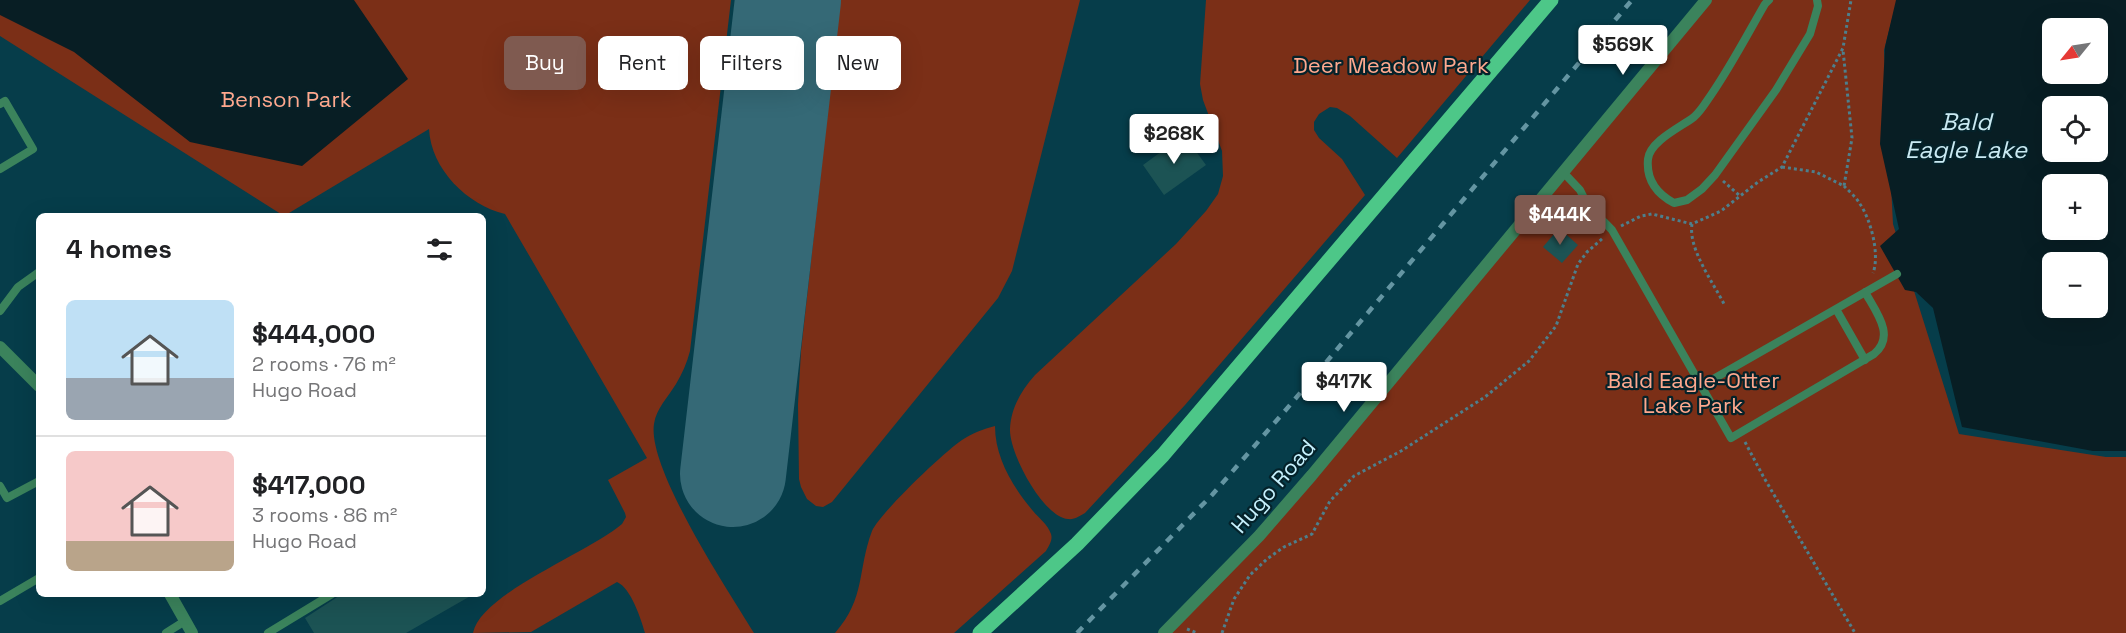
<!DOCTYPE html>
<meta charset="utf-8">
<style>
:root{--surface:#fff;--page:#f6f6f6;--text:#202124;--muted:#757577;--line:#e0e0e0;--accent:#7f5a50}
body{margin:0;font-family:"Space Grotesk",sans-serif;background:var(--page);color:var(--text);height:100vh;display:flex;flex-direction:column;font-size:22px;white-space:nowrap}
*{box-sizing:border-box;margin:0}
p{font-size:20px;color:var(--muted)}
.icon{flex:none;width:33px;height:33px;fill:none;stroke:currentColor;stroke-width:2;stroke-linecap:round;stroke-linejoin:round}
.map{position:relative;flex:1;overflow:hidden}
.panel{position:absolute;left:36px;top:213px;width:450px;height:384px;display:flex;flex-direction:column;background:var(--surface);border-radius:9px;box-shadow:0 6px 24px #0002}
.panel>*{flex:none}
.top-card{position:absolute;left:504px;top:36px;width:570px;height:54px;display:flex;gap:12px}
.needle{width:39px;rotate:240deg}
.fabs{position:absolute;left:2042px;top:18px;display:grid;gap:12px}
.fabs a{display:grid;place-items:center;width:66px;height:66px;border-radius:9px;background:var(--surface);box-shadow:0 6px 24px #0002;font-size:30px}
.price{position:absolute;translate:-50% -51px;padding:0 14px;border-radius:6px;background:#fff;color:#222;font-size:20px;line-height:39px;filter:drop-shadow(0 2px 3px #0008)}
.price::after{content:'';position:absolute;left:50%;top:36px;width:18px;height:14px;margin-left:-9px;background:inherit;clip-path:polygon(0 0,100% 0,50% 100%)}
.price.active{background:var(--accent);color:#fff}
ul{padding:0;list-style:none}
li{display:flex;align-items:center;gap:18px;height:150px;padding:0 30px}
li+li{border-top:2px solid var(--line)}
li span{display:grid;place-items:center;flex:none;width:168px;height:120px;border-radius:9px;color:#555}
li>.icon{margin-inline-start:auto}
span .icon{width:72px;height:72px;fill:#fffc;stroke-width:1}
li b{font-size:26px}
h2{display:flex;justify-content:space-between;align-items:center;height:72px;padding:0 30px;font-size:26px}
.chip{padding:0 21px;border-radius:9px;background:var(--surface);box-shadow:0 6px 24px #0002;font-size:21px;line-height:54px}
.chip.active{background:var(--accent);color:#fff}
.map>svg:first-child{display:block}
.green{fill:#7b2f17}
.water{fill:#081e24;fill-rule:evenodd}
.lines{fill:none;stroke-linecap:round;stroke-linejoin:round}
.runway{stroke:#356976;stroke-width:106}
.building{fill:#1c5354}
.path{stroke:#4d7f8c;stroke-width:3;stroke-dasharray:3 3;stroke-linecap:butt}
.service{stroke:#3b835c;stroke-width:8}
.minor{stroke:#3b835c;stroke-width:12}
.tertiary{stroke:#3b835c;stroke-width:12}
.primary{stroke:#4dc788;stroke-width:15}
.rail{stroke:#6495a2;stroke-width:4.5;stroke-dasharray:8 8;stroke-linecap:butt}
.labels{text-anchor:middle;stroke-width:4.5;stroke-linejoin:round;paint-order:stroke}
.park-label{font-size:22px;fill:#fea88e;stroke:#04222a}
.street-label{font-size:22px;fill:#c6f1fd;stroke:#04222a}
.water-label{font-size:24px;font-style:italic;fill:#caeaf3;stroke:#04222a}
</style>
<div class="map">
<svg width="2126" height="633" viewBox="0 0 2126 633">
<rect width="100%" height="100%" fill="#063d4a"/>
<!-- green -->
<path class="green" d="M 0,0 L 731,0 L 690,351 C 687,363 682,374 676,384 C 668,397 656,409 654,424 C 647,469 729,592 754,633 L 645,633 C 641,619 631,588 617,582 L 531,632 L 473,633 C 481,593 590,552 622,524 L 626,517 L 625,513 L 608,480 L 647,458 L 505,214 C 467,205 431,169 429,129 L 284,216 L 0,36 Z
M 840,0 L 1080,0 L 1017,251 L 1012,271 L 998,298 L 832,502 L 823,507 L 816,506 L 807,499 L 801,487 L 799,479 L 798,404 L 801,351 Z
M 1206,0 L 1530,0 L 1397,158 L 1350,116 L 1337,108 L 1330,107 L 1319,114 L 1314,122 L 1314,130 L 1319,138 L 1342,159 L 1365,195 L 1185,405 L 1085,513 C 1080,516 1074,520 1068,519 C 1043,517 1009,453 1010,429 C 1011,408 1021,391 1035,375 L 1176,244 L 1206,211 L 1218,194 L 1223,176 L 1222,151 L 1203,100 L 1200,84 Z
M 1706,0 L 1897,0 L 1884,50 L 1893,224 L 1959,434 L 2106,457 L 2126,457 L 2126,633 L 1164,633 L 1259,536 Z
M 995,426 C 995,458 1013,487 1033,511 C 1039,518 1048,525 1051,534 C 1053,540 1049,546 1046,551 L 954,633 L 835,633 C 866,597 857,571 872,531 C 880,513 944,452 962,440 C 973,433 983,429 995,426 Z"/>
<!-- water -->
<path class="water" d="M 0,0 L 354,0 L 408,79 L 302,166 L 190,142 L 74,52 L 0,15 Z
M 1896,0 L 2126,0 L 2126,451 L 2093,451 L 1962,427 L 1933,308 L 1916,292 L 1905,290 L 1880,246 L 1899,229 L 1880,144 L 1885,47 ZM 2052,28 L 2097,28 L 2097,74 L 2052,74 ZM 2052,106 L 2097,106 L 2097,152 L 2052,152 ZM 2052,184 L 2097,184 L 2097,230 L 2052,230 ZM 2052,262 L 2097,262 L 2097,308 L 2052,308 Z"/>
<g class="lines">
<!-- runway -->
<path class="runway" d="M 733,474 L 788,0"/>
</g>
<!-- building -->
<path class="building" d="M 1184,135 L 1206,165 L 1164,195 L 1143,165 Z
M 1559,228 L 1578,245 L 1562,263 L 1543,247 Z
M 342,594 L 474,594 L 406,633 L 314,633 L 305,618 Z"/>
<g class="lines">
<!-- path -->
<path class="path" d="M 1782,167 L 1816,172 L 1844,186 L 1852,138 L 1843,50
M 1723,181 L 1740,196
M 1844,186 C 1849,191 1856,197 1860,204 C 1871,220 1880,255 1873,273
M 1692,224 C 1688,249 1713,282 1724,304
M 1621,226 L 1641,216 L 1652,214 L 1692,224 L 1721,211 L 1758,182 L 1782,167 L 1843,48 L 1851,0
M 1745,442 L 1763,476 L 1855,633
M 1187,629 L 1197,633
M 1222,633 L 1234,599 L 1250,575 L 1267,559 L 1284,547 L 1312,534 L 1330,501 L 1354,476 L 1401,451 L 1485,397 L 1529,361 L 1556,326 L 1578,264 L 1587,252 L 1603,238"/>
<!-- service -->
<path class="service" d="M 1769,0 L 1765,4 C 1747,35 1731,66 1711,95 C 1706,102 1701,111 1694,117 C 1681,127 1650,141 1648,159 C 1646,180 1657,194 1674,203 L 1687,200 L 1702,189 L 1715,175 L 1776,90 L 1810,34 L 1818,6 L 1817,0
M 0,104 L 5,101 L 33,149 L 0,169
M 1563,172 L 1580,190 L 1590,210
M 1537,204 C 1572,205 1587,202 1612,230 L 1731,438 L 1874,354 C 1896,336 1876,312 1865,292
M 1836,309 L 1865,360
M 0,311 L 18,287 L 39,272
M 1701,386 L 1897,274
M 0,486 L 7,498 L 39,481
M 0,601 L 39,578
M 166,633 L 185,621
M 268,633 L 332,594"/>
<!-- minor -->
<path class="minor" d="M 0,347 L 39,386
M 170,594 L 192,633"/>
<!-- tertiary -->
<path class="tertiary" d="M 1164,633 L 1259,536 L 1312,475 L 1706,0"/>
<!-- primary -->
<path class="primary" d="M 980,633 L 1077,544 L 1163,455 L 1551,0"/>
<!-- rail -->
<path class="rail" d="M 1077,633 L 1212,495 L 1290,405 L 1632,0"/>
</g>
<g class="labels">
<!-- park labels -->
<g class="park-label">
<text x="1391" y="73">Deer Meadow Park</text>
<text x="286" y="107">Benson Park</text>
<text x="1693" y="388">Bald Eagle-Otter<tspan x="1693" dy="25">Lake Park</tspan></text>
</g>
<!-- street labels -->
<g class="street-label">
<text transform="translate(1273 486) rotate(-49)" y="8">Hugo Road</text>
</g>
<!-- water labels -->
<g class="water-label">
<text x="1966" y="130">Bald<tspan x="1966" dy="28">Eagle Lake</tspan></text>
</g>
</g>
</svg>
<div class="fabs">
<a><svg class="needle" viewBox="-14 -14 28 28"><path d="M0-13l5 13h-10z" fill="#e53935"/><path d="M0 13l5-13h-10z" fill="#757577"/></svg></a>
<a><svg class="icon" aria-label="locate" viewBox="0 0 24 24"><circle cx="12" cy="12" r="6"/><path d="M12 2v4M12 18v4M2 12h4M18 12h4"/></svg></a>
<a>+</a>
<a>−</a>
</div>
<b class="price" style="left:1623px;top:76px">$569K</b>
<b class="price" style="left:1174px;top:165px">$268K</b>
<b class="price active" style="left:1560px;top:246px">$444K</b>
<b class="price" style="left:1344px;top:413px">$417K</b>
<div class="top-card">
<a class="chip active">Buy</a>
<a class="chip">Rent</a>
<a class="chip">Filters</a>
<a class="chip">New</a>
</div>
<section class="panel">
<h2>4 homes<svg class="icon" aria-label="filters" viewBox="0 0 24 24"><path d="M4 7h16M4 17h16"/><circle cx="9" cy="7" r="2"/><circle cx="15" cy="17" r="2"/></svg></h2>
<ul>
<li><span style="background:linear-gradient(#bfe0f5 65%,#9aa5b1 0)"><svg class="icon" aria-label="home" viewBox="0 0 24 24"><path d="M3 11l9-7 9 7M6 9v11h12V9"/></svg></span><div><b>$444,000</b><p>2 rooms · 76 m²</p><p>Hugo Road</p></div></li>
<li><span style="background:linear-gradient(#f6c9c9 75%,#b9a48a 0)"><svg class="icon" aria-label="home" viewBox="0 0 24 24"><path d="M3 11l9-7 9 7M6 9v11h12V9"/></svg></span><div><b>$417,000</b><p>3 rooms · 86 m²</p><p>Hugo Road</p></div></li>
</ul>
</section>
</div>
